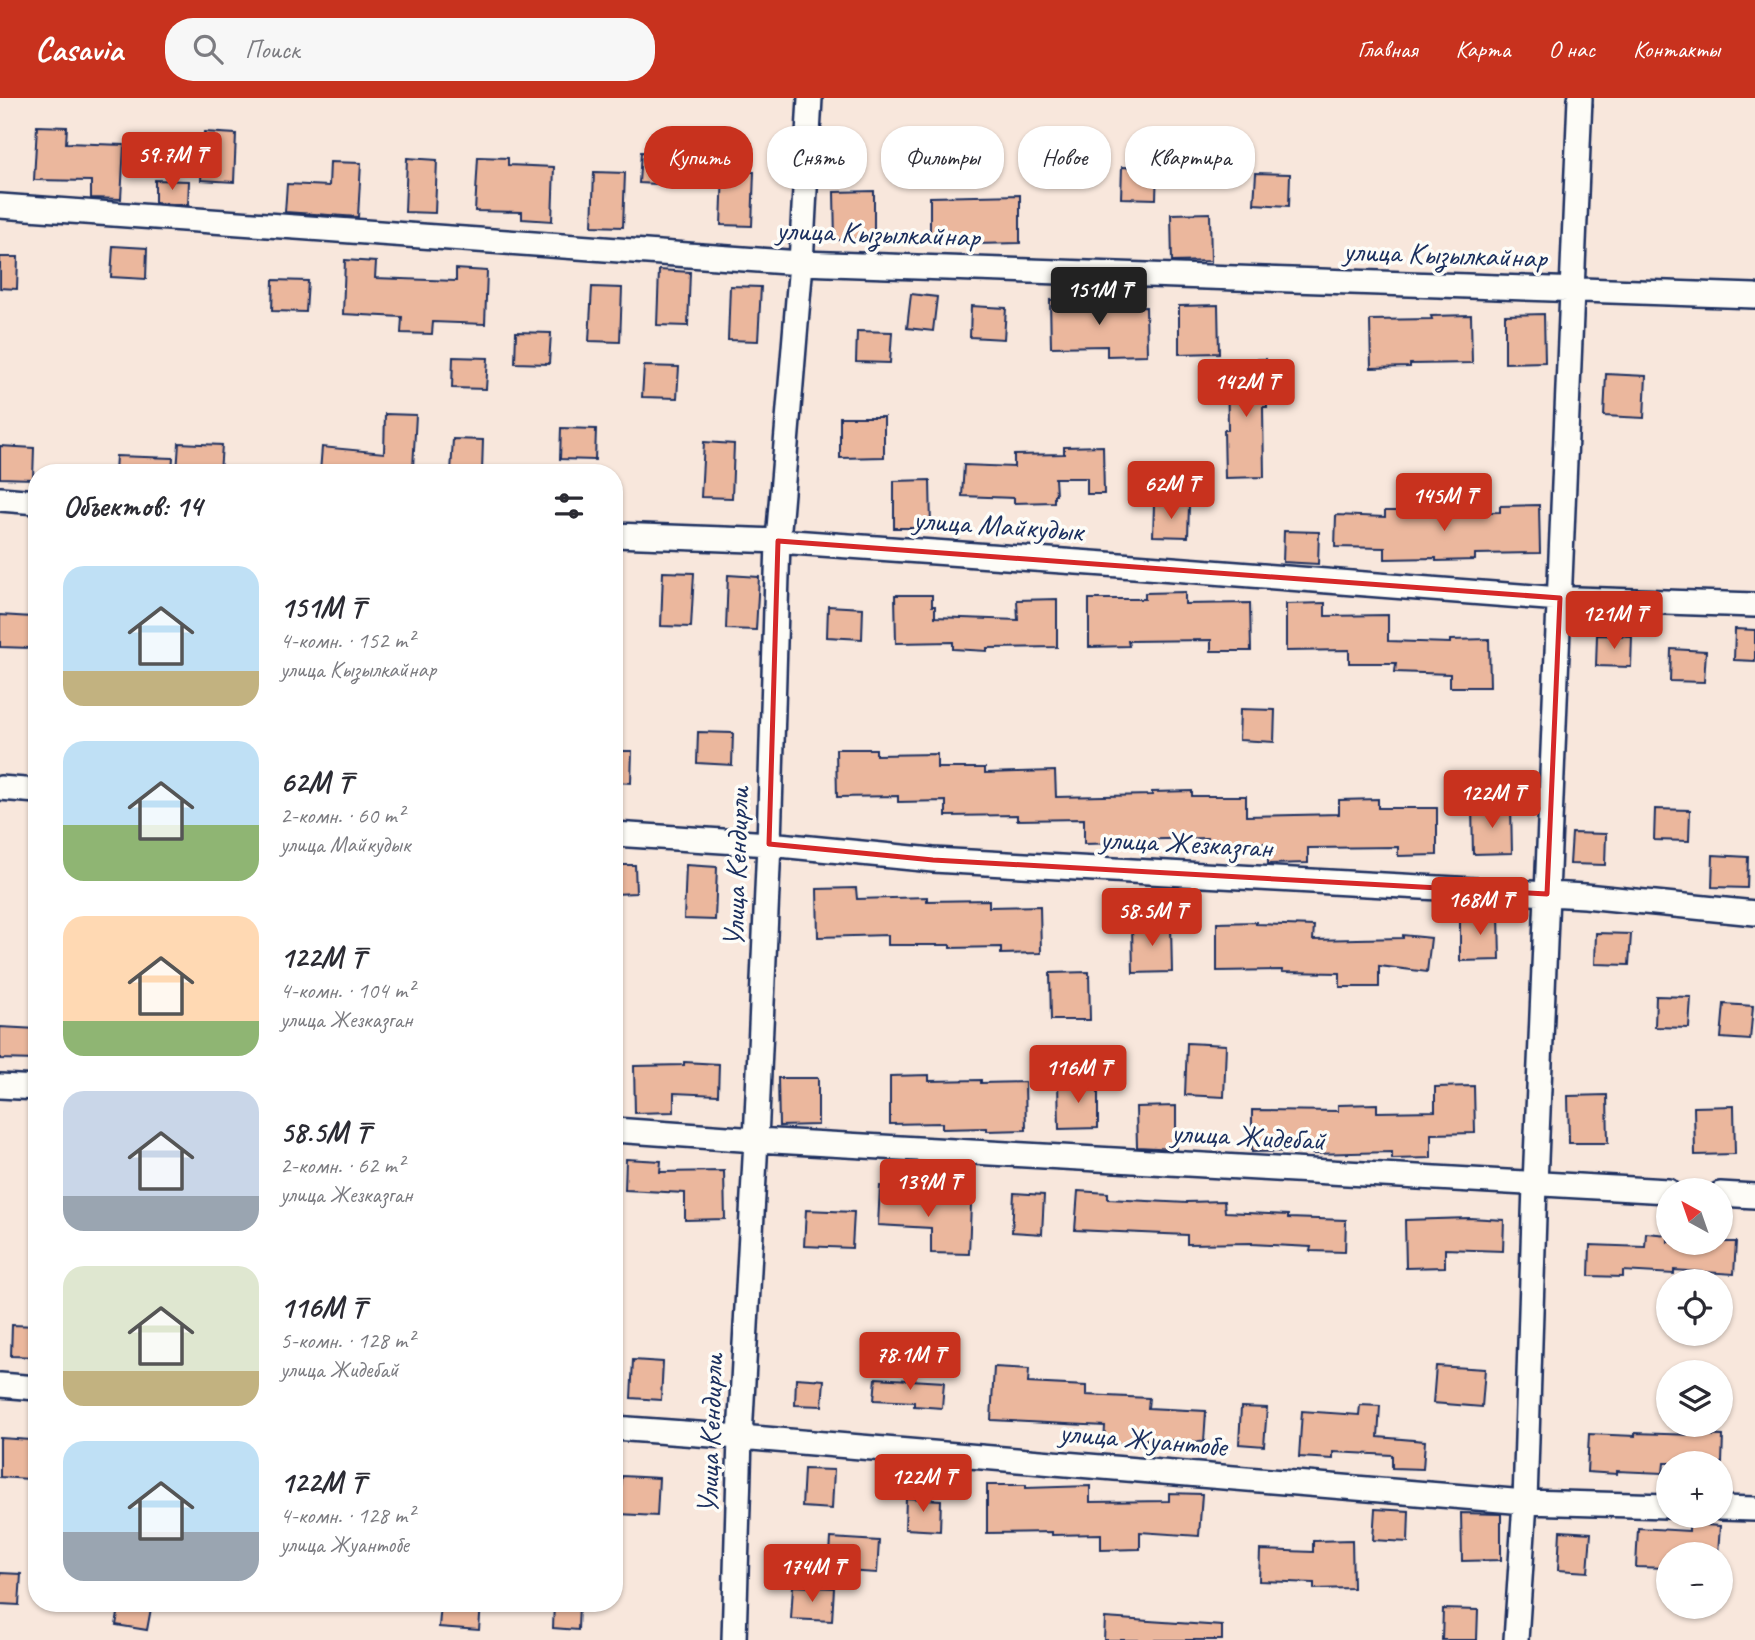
<!DOCTYPE html>
<html lang="ru">
<meta charset="utf-8">
<style>
:root{--surface:#fff;--page:#f7f7f7;--text:#2b2b33;--muted:#7c7c81;--accent:#c8321e}
body{margin:0;font-family:Caveat,sans-serif;background:var(--page);color:var(--text);height:100vh;display:flex;flex-direction:column;font-size:26px;white-space:nowrap}
*{box-sizing:border-box;margin:0}
p{font-size:23px;color:var(--muted)}
.icon{flex:none;width:38px;height:38px;fill:none;stroke:currentColor;stroke-width:2;stroke-linecap:round;stroke-linejoin:round}
.map{position:relative;flex:1;overflow:hidden}
.details{position:absolute;left:28px;top:366px;width:595px;height:1148px;display:flex;flex-direction:column;background:var(--surface);border-radius:28px;box-shadow:0 2px 5px #0004}
.details>*{flex:none}
.banner{position:absolute;left:644px;top:28px;width:665px;height:63px;display:flex;gap:14px}
.needle{width:46px;rotate:320deg}
.buttons{position:absolute;left:1656px;top:1080px;display:grid;gap:14px}
.buttons a{display:grid;place-items:center;width:77px;height:77px;border-radius:50%;background:var(--surface);box-shadow:0 2px 5px #0004;font-size:35px}
.price{position:absolute;translate:-50% -60px;padding:0 16px;border-radius:7px;background:var(--accent);color:#fff;font-size:23px;line-height:46px;filter:drop-shadow(0 2px 4px #0008)}
.price::after{content:'';position:absolute;left:50%;top:42px;width:21px;height:16px;margin-left:-10px;background:inherit;clip-path:polygon(0 0,100% 0,50% 100%)}
.price.selected{background:#222;color:#fff}
ul{padding:0;list-style:none}
li{display:flex;align-items:center;gap:21px;height:175px;padding:0 35px}
li span{display:grid;place-items:center;flex:none;width:196px;height:140px;border-radius:21px;color:#555}
li>.icon{margin-inline-start:auto}
span .icon{width:84px;height:84px;fill:#fffc;stroke-width:1}
li b{font-size:30px}
h2{display:flex;justify-content:space-between;align-items:center;height:84px;padding:0 35px;font-size:30px}
.tag{padding:0 24px;border-radius:28px;background:var(--surface);box-shadow:0 2px 5px #0004;font-size:24px;line-height:63px}
.tag.selected{background:var(--accent);color:#fff}
header{display:flex;align-items:center;gap:42px;box-sizing:border-box;height:98px;padding:0 35px;background:var(--accent);color:#fff}
header strong{font-size:33px}
nav{display:flex;gap:38px;margin-inline-start:auto;font-size:24px}
.search{width:490px;height:63px;background:var(--page);display:flex;align-items:center;gap:18px;box-sizing:border-box;padding:0 24px;border-radius:28px;color:var(--muted);font-size:26px}
.map>svg:first-child{display:block}
.building{fill:#ebb79d;stroke:#1b2f5e;stroke-width:2}
.lines{fill:none;stroke-linecap:round;stroke-linejoin:round}
.minor-casing{stroke:#1b2f5e;stroke-width:28}
.minor{stroke:#fdfcf7;stroke-width:23}
.marked{fill:none;stroke:#d62828;stroke-width:5;stroke-linejoin:round}
.labels{text-anchor:middle;stroke-width:7;stroke-linejoin:round;paint-order:stroke}
.street-label{font-size:30px;fill:#1b2f5e;stroke:#fdfcf7}
</style>
<header>
<strong>Casavia</strong>
<div class="search"><svg class="icon" aria-label="search" viewBox="0 0 24 24"><circle cx="10" cy="10" r="6"/><path d="M15 15l6 6"/></svg>Поиск</div>
<nav><a>Главная</a><a>Карта</a><a>О нас</a><a>Контакты</a></nav>
</header>
<div class="map">
<svg width="1755" height="1542" viewBox="0 0 1755 1542">
<rect width="100%" height="100%" fill="#f8e7dc"/>
<filter id="ink" filterUnits="userSpaceOnUse"><feTurbulence type="fractalNoise" baseFrequency=".0143" numOctaves="2"/><feDisplacementMap in="SourceGraphic" scale="14" xChannelSelector="R" yChannelSelector="G"/><feConvolveMatrix kernelMatrix="1 2 1 2 8 2 1 2 1" color-interpolation-filters="sRGB"/></filter>
<g filter="url(#ink)">
<!-- building -->
<path class="building" d="M 37,28 L 67,29 L 66,45 L 124,47 L 121,101 L 91,100 L 91,83 L 34,82 Z
M 204,34 L 236,36 L 234,84 L 201,82 Z
M 641,54 L 675,55 L 674,87 L 639,85 Z
M 478,59 L 508,60 L 508,67 L 554,69 L 552,123 L 522,121 L 522,114 L 475,113 Z
M 407,60 L 437,62 L 435,115 L 405,114 Z
M 330,64 L 361,65 L 358,119 L 285,114 L 287,86 L 329,88 Z
M 1122,69 L 1157,70 L 1156,101 L 1121,100 Z
M 723,73 L 754,74 L 752,128 L 721,127 Z
M 594,74 L 625,75 L 623,129 L 592,128 Z
M 1256,75 L 1290,76 L 1289,108 L 1254,106 Z
M 155,82 L 189,83 L 188,107 L 155,105 Z
M 874,93 L 874,141 L 835,142 L 834,94 Z
M 1020,97 L 1020,145 L 930,147 L 930,99 Z
M 1210,115 L 1211,163 L 1172,164 L 1171,116 Z
M 113,148 L 147,150 L 146,181 L 111,179 Z
M 0,159 L 18,159 L 17,191 L 0,190 Z
M 345,162 L 376,164 L 375,180 L 456,183 L 456,171 L 487,173 L 485,226 L 433,224 L 432,236 L 401,235 L 402,219 L 343,216 Z
M 659,172 L 690,174 L 688,228 L 657,227 Z
M 273,182 L 308,183 L 306,214 L 272,213 Z
M 730,188 L 761,189 L 758,243 L 728,242 Z
M 592,189 L 622,190 L 620,244 L 589,243 Z
M 911,196 L 937,199 L 933,233 L 907,230 Z
M 1090,201 L 1090,210 L 1146,209 L 1147,257 L 1107,258 L 1107,248 L 1051,249 L 1050,202 Z
M 1218,207 L 1219,255 L 1179,256 L 1179,208 Z
M 971,208 L 1006,210 L 1004,241 L 970,239 Z
M 1544,216 L 1545,264 L 1505,265 L 1505,217 Z
M 1471,217 L 1472,265 L 1410,266 L 1410,269 L 1371,270 L 1370,222 L 1432,221 L 1431,218 Z
M 857,233 L 892,234 L 890,265 L 856,264 Z
M 516,234 L 551,235 L 549,266 L 515,265 Z
M 453,259 L 488,260 L 486,291 L 452,290 Z
M 1266,261 L 1267,309 L 1263,309 L 1264,379 L 1225,380 L 1224,332 L 1228,332 L 1227,262 Z
M 644,268 L 679,269 L 677,300 L 642,299 Z
M 1606,276 L 1646,278 L 1644,320 L 1604,318 Z
M 385,316 L 416,317 L 413,370 L 361,369 L 360,374 L 320,374 L 322,349 L 384,355 Z
M 840,319 L 884,319 L 884,359 L 840,360 Z
M 561,330 L 596,331 L 595,362 L 560,361 Z
M 453,341 L 483,342 L 482,374 L 451,374 Z
M 704,344 L 734,346 L 732,400 L 701,399 Z
M 179,345 L 222,347 L 220,374 L 177,374 Z
M 0,348 L 34,350 L 33,381 L 0,380 Z
M 1103,348 L 1104,396 L 1087,396 L 1087,380 L 1055,380 L 1056,397 L 1054,397 L 1054,404 L 1014,405 L 1014,400 L 962,398 L 964,367 L 1014,369 L 1014,357 L 1064,356 L 1064,349 Z
M 116,358 L 173,360 L 172,374 L 115,374 Z
M 930,382 L 931,430 L 894,430 L 894,383 Z
M 1154,406 L 1189,408 L 1188,439 L 1153,438 Z
M 1539,407 L 1540,455 L 1475,456 L 1475,462 L 1436,463 L 1436,460 L 1385,461 L 1385,450 L 1335,449 L 1336,417 L 1385,419 L 1385,413 L 1424,413 L 1424,415 L 1500,414 L 1500,408 Z
M 1284,433 L 1319,434 L 1318,466 L 1283,464 Z
M 663,474 L 694,475 L 691,529 L 661,528 Z
M 728,477 L 759,479 L 756,532 L 726,531 Z
M 1185,494 L 1185,506 L 1250,505 L 1251,553 L 1211,553 L 1211,542 L 1128,543 L 1129,548 L 1089,549 L 1089,501 L 1145,501 L 1145,495 Z
M 895,497 L 932,497 L 932,508 L 935,508 L 935,519 L 1018,522 L 1017,502 L 1057,501 L 1057,549 L 987,550 L 987,553 L 953,551 L 953,544 L 896,545 Z
M 1325,505 L 1325,518 L 1388,517 L 1388,543 L 1450,545 L 1450,542 L 1489,541 L 1490,589 L 1450,589 L 1450,576 L 1395,574 L 1396,565 L 1349,565 L 1349,552 L 1286,553 L 1286,506 Z
M 828,508 L 863,510 L 862,541 L 827,539 Z
M 0,517 L 32,519 L 31,550 L 0,549 Z
M 1735,531 L 1755,532 L 1755,563 L 1734,562 Z
M 1597,537 L 1632,538 L 1631,569 L 1596,568 Z
M 1671,551 L 1706,553 L 1704,584 L 1670,583 Z
M 1240,611 L 1275,612 L 1274,644 L 1239,642 Z
M 698,634 L 733,635 L 732,667 L 697,665 Z
M 836,651 L 876,651 L 876,657 L 937,656 L 937,670 L 985,670 L 985,675 L 1055,673 L 1056,699 L 1152,697 L 1152,694 L 1192,693 L 1192,698 L 1246,698 L 1246,718 L 1339,716 L 1339,702 L 1378,701 L 1378,710 L 1437,710 L 1437,757 L 1398,758 L 1398,749 L 1308,750 L 1308,765 L 1268,766 L 1268,745 L 1207,746 L 1207,740 L 1124,742 L 1124,745 L 1084,746 L 1084,721 L 1017,722 L 1017,717 L 946,718 L 946,703 L 898,704 L 898,698 L 837,699 Z
M 614,653 L 632,653 L 631,685 L 614,684 Z
M 1511,707 L 1512,755 L 1473,756 L 1472,708 Z
M 1655,711 L 1690,712 L 1689,743 L 1654,742 Z
M 1572,735 L 1606,736 L 1605,767 L 1570,766 Z
M 1713,757 L 1748,759 L 1747,790 L 1712,789 Z
M 614,767 L 635,767 L 636,795 L 614,796 Z
M 686,767 L 717,769 L 715,822 L 684,821 Z
M 856,790 L 857,801 L 927,799 L 927,803 L 989,802 L 989,809 L 1040,808 L 1041,855 L 1001,856 L 1001,849 L 950,850 L 950,847 L 888,847 L 888,837 L 818,839 L 817,791 Z
M 1460,815 L 1499,815 L 1500,862 L 1460,863 Z
M 1256,824 L 1256,826 L 1314,828 L 1313,842 L 1403,840 L 1403,837 L 1431,840 L 1427,874 L 1379,868 L 1379,889 L 1340,889 L 1340,875 L 1282,874 L 1282,872 L 1217,873 L 1217,825 Z
M 1171,826 L 1172,874 L 1133,875 L 1132,827 Z
M 1596,835 L 1631,836 L 1629,867 L 1595,866 Z
M 1089,874 L 1090,922 L 1051,922 L 1050,875 Z
M 1656,898 L 1691,899 L 1689,930 L 1655,929 Z
M 1724,906 L 1753,908 L 1750,942 L 1721,940 Z
M 0,929 L 37,931 L 37,962 L 0,961 Z
M 1187,945 L 1226,947 L 1224,999 L 1185,997 Z
M 684,964 L 719,966 L 718,997 L 674,995 L 674,1014 L 635,1015 L 634,968 L 684,967 Z
M 929,977 L 929,983 L 981,982 L 981,985 L 1025,984 L 1026,1032 L 987,1033 L 987,1030 L 942,1031 L 942,1025 L 890,1026 L 890,978 Z
M 778,980 L 818,980 L 818,1027 L 779,1028 Z
M 1058,983 L 1098,983 L 1098,1030 L 1059,1031 Z
M 1474,988 L 1475,1035 L 1431,1036 L 1431,1060 L 1392,1061 L 1392,1054 L 1312,1056 L 1312,1053 L 1252,1054 L 1252,1012 L 1338,1013 L 1338,1007 L 1377,1006 L 1377,1014 L 1435,1013 L 1435,989 Z
M 1607,997 L 1608,1045 L 1569,1045 L 1568,998 Z
M 1176,1008 L 1176,1051 L 1137,1049 L 1136,1009 Z
M 1734,1008 L 1735,1056 L 1695,1057 L 1694,1009 Z
M 626,1061 L 661,1063 L 660,1074 L 724,1073 L 725,1121 L 685,1122 L 685,1095 L 625,1092 Z
M 880,1088 L 910,1090 L 910,1104 L 971,1106 L 969,1156 L 931,1155 L 931,1130 L 878,1127 Z
M 1078,1093 L 1108,1095 L 1108,1101 L 1187,1105 L 1187,1104 L 1224,1103 L 1225,1114 L 1288,1117 L 1288,1120 L 1346,1122 L 1345,1154 L 1310,1153 L 1311,1149 L 1252,1146 L 1252,1145 L 1187,1146 L 1187,1137 L 1075,1132 Z
M 1014,1095 L 1044,1097 L 1042,1136 L 1012,1134 Z
M 806,1112 L 854,1114 L 852,1150 L 804,1148 Z
M 1469,1120 L 1504,1122 L 1503,1153 L 1445,1151 L 1445,1169 L 1406,1170 L 1405,1122 Z
M 1646,1135 L 1668,1137 L 1668,1144 L 1736,1144 L 1734,1176 L 1674,1172 L 1674,1176 L 1623,1173 L 1623,1179 L 1589,1178 L 1590,1147 L 1645,1149 Z
M 12,1227 L 37,1228 L 37,1259 L 11,1258 Z
M 633,1262 L 663,1264 L 661,1302 L 631,1300 Z
M 1436,1268 L 1485,1271 L 1482,1309 L 1433,1305 Z
M 994,1269 L 1029,1271 L 1028,1285 L 1086,1288 L 1086,1297 L 1149,1300 L 1148,1310 L 1206,1313 L 1204,1344 L 1146,1341 L 1146,1348 L 1104,1345 L 1105,1328 L 991,1322 Z
M 796,1280 L 824,1282 L 822,1308 L 795,1307 Z
M 876,1280 L 944,1284 L 942,1310 L 914,1308 L 914,1304 L 874,1302 Z
M 1360,1307 L 1380,1308 L 1378,1339 L 1425,1343 L 1423,1371 L 1392,1370 L 1392,1357 L 1333,1354 L 1333,1361 L 1299,1359 L 1302,1313 L 1359,1317 Z
M 1241,1309 L 1267,1310 L 1264,1348 L 1239,1346 Z
M 1635,1335 L 1723,1338 L 1722,1365 L 1664,1365 L 1663,1375 L 1617,1373 L 1617,1376 L 1587,1374 L 1589,1336 L 1635,1338 Z
M 0,1340 L 31,1342 L 29,1381 L 0,1379 Z
M 804,1371 L 834,1372 L 832,1411 L 802,1409 Z
M 622,1378 L 659,1380 L 657,1418 L 619,1416 Z
M 987,1387 L 1026,1387 L 1026,1390 L 1090,1388 L 1090,1404 L 1169,1403 L 1169,1395 L 1202,1396 L 1199,1438 L 1140,1434 L 1140,1451 L 1101,1452 L 1101,1436 L 1052,1437 L 1052,1434 L 987,1435 Z
M 906,1400 L 941,1402 L 940,1433 L 905,1431 Z
M 1375,1411 L 1409,1413 L 1408,1444 L 1373,1442 Z
M 1461,1415 L 1501,1416 L 1501,1462 L 1462,1463 Z
M 1689,1426 L 1720,1428 L 1718,1456 L 1668,1456 L 1667,1470 L 1636,1469 L 1638,1430 L 1689,1433 Z
M 1560,1433 L 1591,1435 L 1588,1474 L 1558,1472 Z
M 831,1440 L 879,1443 L 877,1475 L 829,1472 Z
M 1352,1442 L 1353,1490 L 1314,1491 L 1314,1485 L 1259,1483 L 1260,1452 L 1313,1454 L 1313,1443 Z
M 0,1475 L 21,1476 L 19,1507 L 0,1506 Z
M 793,1488 L 834,1490 L 832,1523 L 791,1521 Z
M 120,1505 L 152,1505 L 147,1532 L 116,1527 Z
M 441,1505 L 481,1505 L 479,1532 L 439,1529 Z
M 554,1505 L 579,1505 L 578,1532 L 553,1530 Z
M 1443,1511 L 1478,1512 L 1477,1542 L 1442,1542 Z
M 1105,1520 L 1222,1528 L 1222,1542 L 1104,1542 Z"/>
<g class="lines">
<defs>
<path id="minor" d="M 0,108 L 801,165 L 1755,198
M 0,401 L 37,404
M 614,437 L 778,443 L 1134,468 L 1547,500 L 1755,507
M 0,690 L 37,693
M 614,736 L 769,746 L 933,762 L 1585,798 L 1755,815
M 0,988 L 37,990
M 614,1032 L 756,1042 L 1668,1093
M 1720,1096 L 1755,1098
M 0,1287 L 37,1290
M 614,1330 L 740,1339 L 1525,1404 L 1668,1408
M 1720,1410 L 1755,1411
M 734,1542 L 740,1339 L 756,1042 L 769,746 L 778,443 L 801,165 L 810,0
M 1516,1542 L 1525,1404 L 1535,1086 L 1580,0"/>
</defs>
<!-- minor casing -->
<use href="#minor" class="minor-casing"/>
<!-- minor -->
<use href="#minor" class="minor"/>
</g>
</g>
<!-- marked area -->
<path class="marked" d="M 778,443 L 1560,500 L 1547,796 L 933,762 L 769,746 Z"/>
<g class="labels">
<!-- street labels -->
<g class="street-label">
<text transform="translate(878 135) rotate(2)" y="10">улица Кызылкайнар</text>
<text transform="translate(1445 156) rotate(2)" y="10">улица Кызылкайнар</text>
<text transform="translate(998 427) rotate(4)" y="10">улица Майкудык</text>
<text transform="translate(1186 745) rotate(3)" y="10">улица Жезказган</text>
<text transform="translate(736 769) rotate(-88)" y="10">Улица Кендирли</text>
<text transform="translate(1248 1038) rotate(3)" y="10">улица Жидебай</text>
<text transform="translate(710 1336) rotate(-88)" y="10">Улица Кендирли</text>
<text transform="translate(1143 1341) rotate(5)" y="10">улица Жуантобе</text>
</g>
</g>
</svg>
<div class="buttons">
<a><svg class="needle" viewBox="-14 -14 28 28"><path d="M0-13l5 13h-10z" fill="#e53935"/><path d="M0 13l5-13h-10z" fill="#7c7c81"/></svg></a>
<a><svg class="icon" aria-label="locate" viewBox="0 0 24 24"><circle cx="12" cy="12" r="6"/><path d="M12 2v4M12 18v4M2 12h4M18 12h4"/></svg></a>
<a><svg class="icon" aria-label="layers" viewBox="0 0 24 24"><path d="M12 4l9 5-9 5-9-5zM3 14l9 5 9-5"/></svg></a>
<a>+</a>
<a>−</a>
</div>
<b class="price" style="left:172px;top:94px">59.7M ₸</b>
<b class="price selected" style="left:1099px;top:229px">151M ₸</b>
<b class="price" style="left:1246px;top:321px">142M ₸</b>
<b class="price" style="left:1171px;top:423px">62M ₸</b>
<b class="price" style="left:1444px;top:435px">145M ₸</b>
<b class="price" style="left:1614px;top:553px">121M ₸</b>
<b class="price" style="left:1492px;top:732px">122M ₸</b>
<b class="price" style="left:1480px;top:839px">168M ₸</b>
<b class="price" style="left:1152px;top:850px">58.5M ₸</b>
<b class="price" style="left:1078px;top:1007px">116M ₸</b>
<b class="price" style="left:928px;top:1121px">139M ₸</b>
<b class="price" style="left:910px;top:1294px">78.1M ₸</b>
<b class="price" style="left:923px;top:1416px">122M ₸</b>
<b class="price" style="left:812px;top:1506px">174M ₸</b>
<div class="banner">
<a class="tag selected">Купить</a>
<a class="tag">Снять</a>
<a class="tag">Фильтры</a>
<a class="tag">Новое</a>
<a class="tag">Квартира</a>
</div>
<section class="details">
<h2>Объектов: 14<svg class="icon" aria-label="filters" viewBox="0 0 24 24"><path d="M4 7h16M4 17h16"/><circle cx="9" cy="7" r="2"/><circle cx="15" cy="17" r="2"/></svg></h2>
<ul>
<li><span style="background:linear-gradient(#bfe0f5 75%,#c2b280 0)"><svg class="icon" aria-label="home" viewBox="0 0 24 24"><path d="M3 11l9-7 9 7M6 9v11h12V9"/></svg></span><div><b>151M ₸</b><p>4-комн. · 152 m²</p><p>улица Кызылкайнар</p></div></li>
<li><span style="background:linear-gradient(#bfe0f5 60%,#8fb573 0)"><svg class="icon" aria-label="home" viewBox="0 0 24 24"><path d="M3 11l9-7 9 7M6 9v11h12V9"/></svg></span><div><b>62M ₸</b><p>2-комн. · 60 m²</p><p>улица Майкудык</p></div></li>
<li><span style="background:linear-gradient(#ffd9b3 75%,#8fb573 0)"><svg class="icon" aria-label="home" viewBox="0 0 24 24"><path d="M3 11l9-7 9 7M6 9v11h12V9"/></svg></span><div><b>122M ₸</b><p>4-комн. · 104 m²</p><p>улица Жезказган</p></div></li>
<li><span style="background:linear-gradient(#c9d6e8 75%,#9aa5b1 0)"><svg class="icon" aria-label="home" viewBox="0 0 24 24"><path d="M3 11l9-7 9 7M6 9v11h12V9"/></svg></span><div><b>58.5M ₸</b><p>2-комн. · 62 m²</p><p>улица Жезказган</p></div></li>
<li><span style="background:linear-gradient(#dfe7d0 75%,#c2b280 0)"><svg class="icon" aria-label="home" viewBox="0 0 24 24"><path d="M3 11l9-7 9 7M6 9v11h12V9"/></svg></span><div><b>116M ₸</b><p>5-комн. · 128 m²</p><p>улица Жидебай</p></div></li>
<li><span style="background:linear-gradient(#bfe0f5 65%,#9aa5b1 0)"><svg class="icon" aria-label="home" viewBox="0 0 24 24"><path d="M3 11l9-7 9 7M6 9v11h12V9"/></svg></span><div><b>122M ₸</b><p>4-комн. · 128 m²</p><p>улица Жуантобе</p></div></li>
</ul>
</section>
</div>
